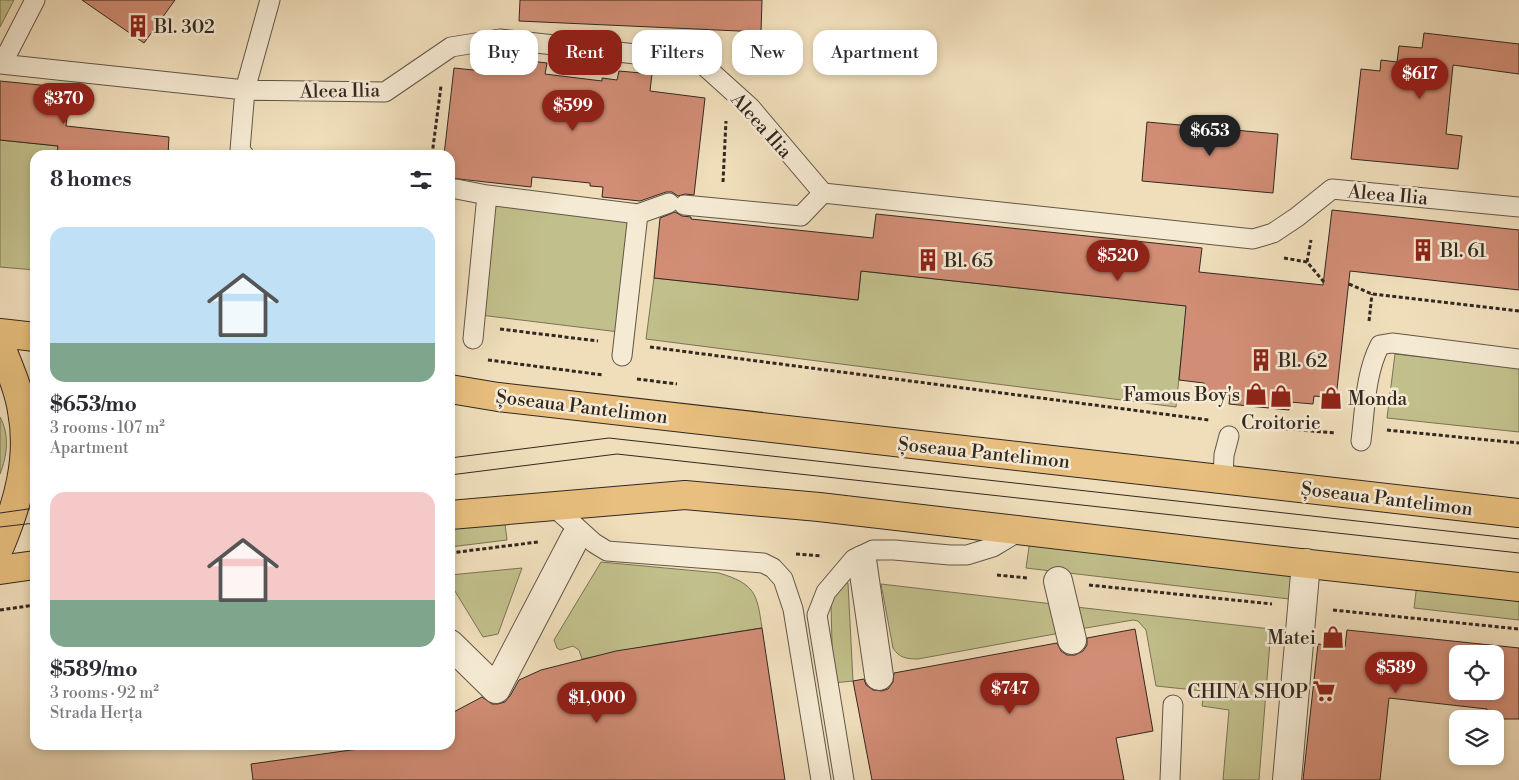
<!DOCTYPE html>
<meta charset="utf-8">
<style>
:root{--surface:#fff;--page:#f2f2f3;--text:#2b2b33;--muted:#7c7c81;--accent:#8f2418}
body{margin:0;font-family:"Libre Bodoni",serif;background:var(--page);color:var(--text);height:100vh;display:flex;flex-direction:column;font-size:19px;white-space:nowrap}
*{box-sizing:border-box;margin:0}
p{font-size:16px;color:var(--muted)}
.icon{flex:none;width:28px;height:28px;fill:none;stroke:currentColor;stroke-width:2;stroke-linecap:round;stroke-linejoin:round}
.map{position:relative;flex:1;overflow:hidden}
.drawer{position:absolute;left:30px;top:150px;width:425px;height:600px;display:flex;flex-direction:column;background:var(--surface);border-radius:15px;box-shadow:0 2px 8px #0003}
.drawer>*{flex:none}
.guide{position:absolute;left:470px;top:30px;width:475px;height:45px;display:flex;gap:10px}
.buttons{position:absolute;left:1449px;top:645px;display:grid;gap:10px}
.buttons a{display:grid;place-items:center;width:55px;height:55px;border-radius:10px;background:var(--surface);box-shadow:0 2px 8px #0003;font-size:25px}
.price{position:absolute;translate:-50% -42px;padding:0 11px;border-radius:18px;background:var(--accent);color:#fff;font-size:16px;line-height:32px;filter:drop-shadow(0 1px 2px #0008)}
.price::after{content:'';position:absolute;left:50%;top:30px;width:15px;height:11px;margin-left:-8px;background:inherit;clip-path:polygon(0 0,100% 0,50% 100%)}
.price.current{background:#222;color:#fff}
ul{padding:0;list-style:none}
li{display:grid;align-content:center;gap:10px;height:265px;padding:0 20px}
li span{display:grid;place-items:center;height:155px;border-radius:15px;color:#555}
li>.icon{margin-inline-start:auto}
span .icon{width:90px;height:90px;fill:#fffc;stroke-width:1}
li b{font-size:21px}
h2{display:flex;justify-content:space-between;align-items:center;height:60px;padding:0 20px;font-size:21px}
.tag{padding:0 18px;border-radius:15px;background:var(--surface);box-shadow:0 2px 8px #0003;font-size:18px;line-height:45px}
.tag.current{background:var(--accent);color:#fff}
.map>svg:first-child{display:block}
.green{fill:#c1bf8b;stroke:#7a7456}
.building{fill:#d18d75;stroke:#322821;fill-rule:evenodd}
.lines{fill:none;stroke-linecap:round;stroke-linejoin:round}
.lane-casing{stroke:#625648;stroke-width:21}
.street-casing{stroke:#625648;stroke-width:30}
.primary-casing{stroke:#322821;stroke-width:30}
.path{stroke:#322821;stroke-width:3;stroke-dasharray:4 2.5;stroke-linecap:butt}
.lane{stroke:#f5ead3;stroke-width:19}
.street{stroke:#f5ead3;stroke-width:28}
.primary{stroke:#e8bf7e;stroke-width:28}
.tram{stroke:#322821;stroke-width:1}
.labels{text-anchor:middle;stroke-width:5;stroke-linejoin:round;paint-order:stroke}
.poi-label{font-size:19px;fill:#322821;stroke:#f5ead3;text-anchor:start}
.street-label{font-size:19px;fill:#322821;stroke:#f5ead3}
</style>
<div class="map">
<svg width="1519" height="780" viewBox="0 0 1519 780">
<rect width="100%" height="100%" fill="#f0debb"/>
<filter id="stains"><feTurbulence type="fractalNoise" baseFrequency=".004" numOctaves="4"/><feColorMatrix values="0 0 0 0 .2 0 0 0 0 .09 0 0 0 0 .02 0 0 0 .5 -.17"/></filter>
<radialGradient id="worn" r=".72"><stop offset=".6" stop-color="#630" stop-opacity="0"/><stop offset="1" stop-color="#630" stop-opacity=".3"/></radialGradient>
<!-- green -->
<path class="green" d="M 0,0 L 14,0 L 0,27 Z
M 0,140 L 58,146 L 57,155 L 35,155 L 35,270 L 0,267 Z
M 494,204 L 632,221 L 619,332 L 480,315 Z
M 861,271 L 1196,307 L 1183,339 L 1176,407 L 646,339 L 654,278 L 858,300 Z
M 1395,354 L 1519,368 L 1519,432 L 1387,418 Z
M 0,417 C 10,435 7,456 0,474 Z
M 504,516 L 507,540 L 450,547 L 450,522 Z
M 1030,540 L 1293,571 L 1289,599 L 1026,568 Z
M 601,562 L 719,573 C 755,584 757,593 762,628 L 659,644 L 582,659 L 579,650 L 573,646 L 560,650 L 557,648 L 554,640 Z
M 522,568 L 498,634 L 483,637 L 450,583 L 450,575 Z
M 848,583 L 853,681 L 833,683 L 831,605 C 834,594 837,587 848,583 Z
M 881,584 L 1053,604 L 1060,633 L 918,659 C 907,659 899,658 893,648 Z
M 1417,584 L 1519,595 L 1519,620 L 1414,608 Z
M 1076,607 L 1271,629 L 1259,780 L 1223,780 L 1229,710 L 1202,706 L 1204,691 L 1156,686 L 1146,630 L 1138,621 L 1133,620 L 1080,629 Z"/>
<!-- building -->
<path class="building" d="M 82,0 L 175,0 L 144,43 Z
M 520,0 L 762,0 L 761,32 L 519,21 Z
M 1424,33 L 1519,44 L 1519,74 L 1453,65 L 1446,134 L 1462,136 L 1458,169 L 1351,159 L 1361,69 L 1380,71 L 1381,60 L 1397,62 L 1399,46 L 1422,48 Z
M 513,59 L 547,63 L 545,74 L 602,81 L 602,78 L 617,80 L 619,71 L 652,74 L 650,91 L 705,98 L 694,195 L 685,194 L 678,196 L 672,192 L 666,192 L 640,201 L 602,197 L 603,187 L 590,186 L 590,183 L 532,177 L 531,187 L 450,178 L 450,155 L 444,155 L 454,68 L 511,74 Z
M 0,81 L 70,88 L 66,126 L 169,137 L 168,155 L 57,155 L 58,146 L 0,140 Z
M 1147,122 L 1278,134 L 1273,193 L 1142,181 Z
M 1332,210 L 1519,230 L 1519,290 L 1350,271 L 1336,398 L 1314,396 L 1313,404 L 1290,402 L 1289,410 L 1229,404 L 1230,395 L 1202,392 L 1204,383 L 1179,380 L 1186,306 L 861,271 L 858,300 L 654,278 L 660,218 L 675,212 L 682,216 L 691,217 L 691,219 L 873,238 L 876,214 L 1202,248 L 1199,272 L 1323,285 Z
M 762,628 L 785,780 L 253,780 L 251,764 L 387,745 L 450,745 L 450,714 L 482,697 L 492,704 L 498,704 L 505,702 L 510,696 L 519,680 L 541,670 L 616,651 Z
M 1135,629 L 1153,731 L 1116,738 L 1124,780 L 872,780 L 853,681 L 864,679 L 866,685 L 873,690 L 882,691 L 888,689 L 893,682 L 894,673 L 1057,643 L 1061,651 L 1067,655 L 1075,655 L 1083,651 L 1087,645 L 1087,638 Z
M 1347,630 L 1519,648 L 1519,719 L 1486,719 L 1487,709 L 1389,698 L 1380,780 L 1303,780 L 1318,644 L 1345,647 ZM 1458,654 L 1495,654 L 1495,691 L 1458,691 Z"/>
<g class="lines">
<defs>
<path id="lane" d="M 0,64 L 245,90 L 385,92 L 451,47 L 500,39 L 699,61 L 750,107 L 823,193 L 1253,239 L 1273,233 L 1297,217 L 1332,189 L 1519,207
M 2,64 L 35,0
M 244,155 L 240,150 L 245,90 L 270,0
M 456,189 L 487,195
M 684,205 L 801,216 L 823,193
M 638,214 L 669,203
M 473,339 L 487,195 L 638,214 L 622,356
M 1361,441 C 1365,410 1365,374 1380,345 L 1392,343 L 1519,359
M 1223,479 L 1224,455 L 1229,436
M 553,506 L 594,543 L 607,551 L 763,563 L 773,568 L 783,579 L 793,609 L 821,780
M 844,780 L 817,615 L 826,592 L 854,559 L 873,550 L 894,550 L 950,555 L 967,555 L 993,547 L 1021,530
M 1170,780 L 1173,705"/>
<path id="street" d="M 862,560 L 879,676
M 1058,581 L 1072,640
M 450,644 L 496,689 L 575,538
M 1287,780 L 1306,563"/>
<path id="primary" d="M 0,333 L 35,337
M 0,344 C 8,366 19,388 22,411 C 31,458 18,503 0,546
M 450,389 L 498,397 L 1519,513
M 450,515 L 685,495 L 819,507 L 1291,562 L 1519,587
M 0,570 L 35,565"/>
</defs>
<!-- lane casing -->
<use href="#lane" class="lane-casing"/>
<!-- street casing -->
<use href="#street" class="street-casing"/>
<!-- primary casing -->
<use href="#primary" class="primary-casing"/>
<!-- path -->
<path class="path" d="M 432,155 L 441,86
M 723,182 L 726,121
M 1284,258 L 1307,262 L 1324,282
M 1307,262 L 1311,240
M 1349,284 L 1372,294 L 1519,311
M 1369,321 L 1372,294
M 500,329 L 598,341
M 650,347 L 1209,420
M 488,360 L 603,375
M 637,379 L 677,384
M 1252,426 L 1336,433
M 1387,430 L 1519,443
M 450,553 L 538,542
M 796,554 L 822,556
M 997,575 L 1028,578
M 1089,585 L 1272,604
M 0,610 L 35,605
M 1333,610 L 1519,629"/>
<!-- lane -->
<use href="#lane" class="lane"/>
<!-- street -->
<use href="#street" class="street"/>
<!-- primary -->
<use href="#primary" class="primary"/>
<!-- tram -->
<path class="tram" d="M 450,458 L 609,438 L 1519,539
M 450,475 L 617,454 L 1519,553
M 0,513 L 35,508
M 0,527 L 35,523"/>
</g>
<!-- icons -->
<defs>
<symbol id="building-bare" viewBox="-9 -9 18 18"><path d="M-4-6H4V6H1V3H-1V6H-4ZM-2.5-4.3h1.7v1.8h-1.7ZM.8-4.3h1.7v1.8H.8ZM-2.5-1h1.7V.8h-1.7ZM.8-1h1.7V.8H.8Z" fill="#8f2418" stroke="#f5ead3" stroke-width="2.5" paint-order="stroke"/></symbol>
<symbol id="shop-bare" viewBox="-9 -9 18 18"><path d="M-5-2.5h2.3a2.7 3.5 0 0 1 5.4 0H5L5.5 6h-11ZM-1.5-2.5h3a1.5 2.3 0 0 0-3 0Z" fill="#8f2418" stroke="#f5ead3" stroke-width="2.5" paint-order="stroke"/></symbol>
<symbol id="supermarket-bare" viewBox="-9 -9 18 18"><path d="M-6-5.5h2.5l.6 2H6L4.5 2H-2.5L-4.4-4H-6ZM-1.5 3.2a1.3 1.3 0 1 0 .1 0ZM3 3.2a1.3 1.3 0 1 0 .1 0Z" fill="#8f2418" stroke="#f5ead3" stroke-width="2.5" paint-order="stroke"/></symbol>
</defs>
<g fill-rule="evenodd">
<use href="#building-bare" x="122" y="10" width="32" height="32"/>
<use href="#building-bare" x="1407" y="234" width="32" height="32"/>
<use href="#building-bare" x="912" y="244" width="32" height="32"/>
<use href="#building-bare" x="1245" y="344" width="32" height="32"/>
<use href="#shop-bare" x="1240" y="378" width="32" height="32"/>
<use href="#shop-bare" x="1265" y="380" width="32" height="32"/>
<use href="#shop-bare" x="1315" y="382" width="32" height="32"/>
<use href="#shop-bare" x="1317" y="621" width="32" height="32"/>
<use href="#supermarket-bare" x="1308" y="675" width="32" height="32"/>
</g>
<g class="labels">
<!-- poi labels -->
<g class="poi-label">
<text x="154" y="33">Bl. 302</text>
<text x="1440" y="257">Bl. 61</text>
<text x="944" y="267">Bl. 65</text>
<text x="1278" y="367">Bl. 62</text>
<text x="1240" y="401" text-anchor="end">Famous Boy's</text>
<text x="1348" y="405">Monda</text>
<text x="1281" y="429" text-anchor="middle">Croitorie</text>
<text x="1316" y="644" text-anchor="end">Matei</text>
<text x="1308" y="698" text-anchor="end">CHINA SHOP</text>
</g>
<!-- street labels -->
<g class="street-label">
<text transform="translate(340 90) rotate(-1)" y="7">Aleea Ilia</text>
<text transform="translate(762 125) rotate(48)" y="7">Aleea Ilia</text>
<text transform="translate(1388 194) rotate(5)" y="7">Aleea Ilia</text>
<text transform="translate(582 406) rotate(7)" y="7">Șoseaua Pantelimon</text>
<text transform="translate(984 452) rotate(6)" y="7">Șoseaua Pantelimon</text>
<text transform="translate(1387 498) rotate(7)" y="7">Șoseaua Pantelimon</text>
</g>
</g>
<rect width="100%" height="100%" filter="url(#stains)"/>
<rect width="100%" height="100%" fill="url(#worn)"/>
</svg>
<div class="buttons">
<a><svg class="icon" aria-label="locate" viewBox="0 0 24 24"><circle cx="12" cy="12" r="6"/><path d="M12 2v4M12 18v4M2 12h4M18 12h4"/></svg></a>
<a><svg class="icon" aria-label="layers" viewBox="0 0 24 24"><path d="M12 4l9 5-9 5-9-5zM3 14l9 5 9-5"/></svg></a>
</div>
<b class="price" style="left:1420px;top:100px">$617</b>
<b class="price" style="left:64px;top:125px">$370</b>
<b class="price" style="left:573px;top:132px">$599</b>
<b class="price current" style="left:1210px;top:157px">$653</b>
<b class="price" style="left:1118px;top:282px">$520</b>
<b class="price" style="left:1396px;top:694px">$589</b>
<b class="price" style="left:1010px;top:715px">$747</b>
<b class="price" style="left:597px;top:724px">$1,000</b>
<div class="guide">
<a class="tag">Buy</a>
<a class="tag current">Rent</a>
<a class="tag">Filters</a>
<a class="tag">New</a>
<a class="tag">Apartment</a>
</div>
<section class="drawer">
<h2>8 homes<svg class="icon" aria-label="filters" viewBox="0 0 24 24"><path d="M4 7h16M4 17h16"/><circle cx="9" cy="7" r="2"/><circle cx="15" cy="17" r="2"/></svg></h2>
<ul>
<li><span style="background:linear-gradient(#bfe0f5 75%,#7fa58c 0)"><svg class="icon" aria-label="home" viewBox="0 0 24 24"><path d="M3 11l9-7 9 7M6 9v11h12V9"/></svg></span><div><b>$653/mo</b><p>3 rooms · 107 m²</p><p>Apartment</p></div></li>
<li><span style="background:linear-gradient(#f6c9c9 70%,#7fa58c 0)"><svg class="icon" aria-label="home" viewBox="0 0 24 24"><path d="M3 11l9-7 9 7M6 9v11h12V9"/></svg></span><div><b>$589/mo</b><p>3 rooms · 92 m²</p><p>Strada Herța</p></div></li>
</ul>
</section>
</div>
